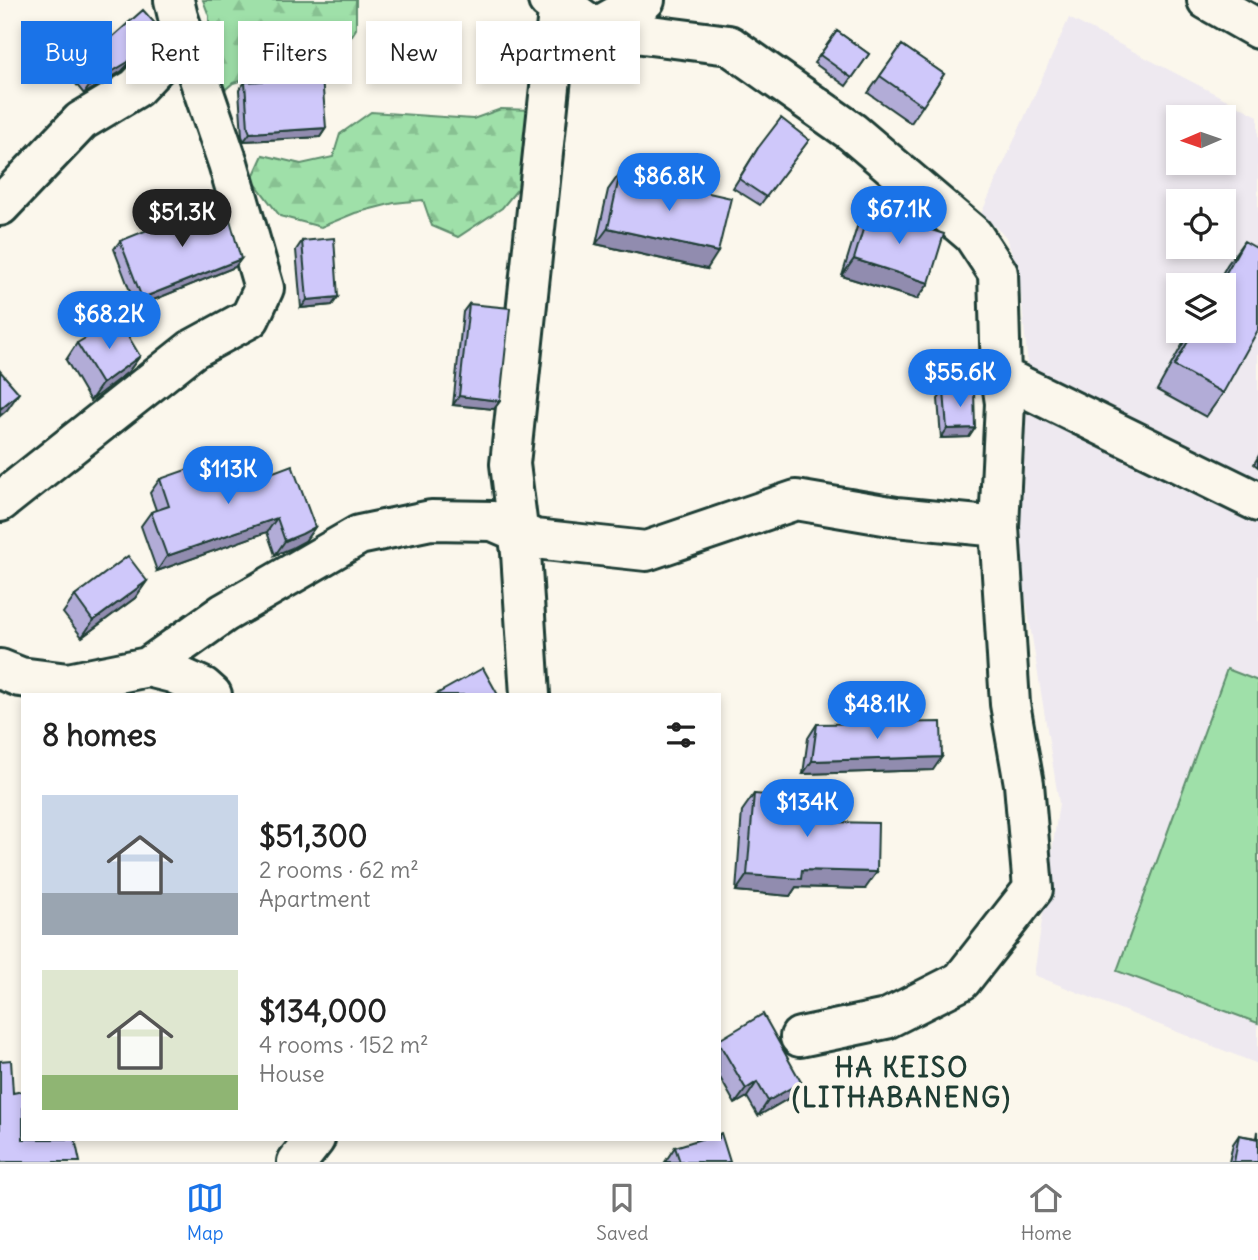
<!DOCTYPE html>
<meta charset="utf-8">
<style>
:root{--surface:#fff;--page:#f6f6f6;--text:#222;--muted:#767676;--line:#e0e0e0;--accent:#1a73e8}
body{margin:0;font-family:Delius,sans-serif;background:var(--page);color:var(--text);height:100vh;display:flex;flex-direction:column;font-size:26px;white-space:nowrap}
*{box-sizing:border-box;margin:0}
p{font-size:23px;color:var(--muted)}
.icon{flex:none;width:38px;height:38px;fill:none;stroke:currentColor;stroke-width:2;stroke-linecap:round;stroke-linejoin:round}
.map{position:relative;flex:1;overflow:hidden}
.details{position:absolute;left:21px;top:693px;width:700px;height:448px;display:flex;flex-direction:column;background:var(--surface);border-radius:0px;box-shadow:0 4px 10px #0003}
.details>*{flex:none}
.guide{position:absolute;left:21px;top:21px;width:700px;height:63px;display:flex;gap:14px}
.needle{width:46px;rotate:268deg}
.buttons{position:absolute;left:1166px;top:105px;display:grid;gap:14px}
.buttons a{display:grid;place-items:center;width:70px;height:70px;border-radius:0px;background:var(--surface);box-shadow:0 4px 10px #0003;font-size:35px}
.price{position:absolute;translate:-50% -60px;padding:0 16px;border-radius:24px;background:var(--accent);color:#fff;font-size:23px;line-height:46px;filter:drop-shadow(0 2px 4px #0008)}
.price::after{content:'';position:absolute;left:50%;top:42px;width:21px;height:16px;margin-left:-10px;background:inherit;clip-path:polygon(0 0,100% 0,50% 100%)}
.price.current{background:#222;color:#fff}
ul{padding:0;list-style:none}
li{display:flex;align-items:center;gap:21px;height:175px;padding:0 21px}
li span{display:grid;place-items:center;flex:none;width:196px;height:140px;border-radius:0px;color:#555}
li>.icon{margin-inline-start:auto}
span .icon{width:84px;height:84px;fill:#fffc;stroke-width:1}
li b{font-size:30px}
h2{display:flex;justify-content:space-between;align-items:center;height:84px;padding:0 21px;font-size:30px}
.chip{padding:0 24px;border-radius:0px;background:var(--surface);box-shadow:0 4px 10px #0003;font-size:24px;line-height:63px}
.chip.current{background:var(--accent);color:#fff}
.menu{display:flex;justify-content:space-around;align-items:center;height:98px;border-top:2px solid var(--line);background:var(--surface);font-size:19px;color:var(--muted)}
.menu a{display:grid;justify-items:center;gap:4px}
.menu .current{color:var(--accent)}
.map>svg:first-child{display:block}
.built{fill:#eee9f0;fill-rule:evenodd}
.forest{fill:url(#forest-firs);stroke:#5f8e6e;stroke-width:2}
.pitch{fill:#9fe0a9;stroke:#5f8e6e;stroke-width:2}
.lines{fill:none;stroke-linecap:round;stroke-linejoin:round}
.minor-casing{stroke:#1f3d34;stroke-width:44}
.minor{stroke:#fbf7ec;stroke-width:38}
.wall{fill:#b2acd7;stroke:#1f3d34;stroke-width:2}
.shaded-wall{fill:#918caf;stroke:#1f3d34;stroke-width:2}
.building{fill:#cfc8fa;stroke:#1f3d34;stroke-width:2}
.labels{text-anchor:middle;stroke-width:7;stroke-linejoin:round;paint-order:stroke}
.district-label{font-size:26px;font-weight:bold;letter-spacing:2px;fill:#1f3d34;stroke:#fbf7ec}
</style>
<div class="map">
<svg width="1258" height="1162" viewBox="0 0 1258 1162">
<defs>
<pattern id="forest-firs" width="22" height="20" patternUnits="userSpaceOnUse" patternTransform="scale(1.75)"><rect width="22" height="20" fill="#9fe0a9"/><path d="M5 1l3.5 6h-7zM16 11l3.5 6h-7z" fill="#88c192"/></pattern>
</defs>
<rect width="100%" height="100%" fill="#fbf7ec"/>
<filter id="ink" filterUnits="userSpaceOnUse"><feTurbulence type="fractalNoise" baseFrequency=".0143" numOctaves="2"/><feDisplacementMap in="SourceGraphic" scale="14" xChannelSelector="R" yChannelSelector="G"/><feConvolveMatrix kernelMatrix="1 2 1 2 8 2 1 2 1" color-interpolation-filters="sRGB"/></filter>
<g filter="url(#ink)">
<!-- built -->
<path class="built" d="M 1069,18 L 1258,116 L 1258,1064 L 1034,975 L 1059,803 L 1018,551 L 1020,448 L 1027,357 L 1019,273 L 1006,237 L 981,214 ZM 1178,117 L 1223,117 L 1223,163 L 1178,163 ZM 1178,201 L 1223,201 L 1223,247 L 1178,247 ZM 1178,285 L 1223,285 L 1223,331 L 1178,331 Z"/>
<!-- forest -->
<path class="forest" d="M 203,0 L 356,0 L 356,29 L 342,51 L 318,37 L 272,72 L 233,83 L 219,95 L 209,53 L 209,16 Z
M 501,109 L 534,110 L 530,174 L 502,208 L 458,237 L 432,226 L 423,200 L 394,203 L 355,213 L 321,227 L 280,216 L 252,179 L 263,155 L 301,164 L 333,157 L 340,134 L 371,112 L 473,119 Z"/>
<!-- pitch -->
<path class="pitch" d="M 1227,669 L 1258,681 L 1258,1023 L 1117,971 Z"/>
<g class="lines">
<defs>
<path id="minor" d="M 548,0 L 559,2 L 595,28 L 729,45 L 852,132 L 973,235 L 998,273 L 1001,376 L 1005,403 L 999,527 L 1010,704 L 1024,784 L 1033,889 L 961,981 L 886,1019 L 800,1037
M 1207,0 L 1258,29
M 595,28 L 645,0
M 0,206 L 81,121 L 136,88 L 185,36
M 1001,376 L 1258,502
M 0,502 L 193,349 L 250,318 L 264,288 L 228,163 L 178,17 L 174,0
M 148,667 L 224,613 L 359,535 L 431,520 L 493,521 L 535,539 L 646,551 L 796,500 L 896,517 L 999,527
M 0,669 L 20,677 L 68,683 L 148,667 L 172,673 L 203,687 L 212,695
M 530,695 L 521,553 L 510,464 L 559,2
M 297,1162 L 315,1139"/>
</defs>
<!-- minor casing -->
<use href="#minor" class="minor-casing"/>
<!-- minor -->
<use href="#minor" class="minor"/>
</g>
<!-- wall -->
<path class="wall" d="M 160,29 L 154,37 L 122,71 L 84,94 L 71,78 L 76,69 Z
M 837,31 L 869,54 L 846,86 L 814,63 Z
M 902,45 L 944,74 L 911,123 L 868,93 Z
M 245,82 L 326,128 L 320,137 L 244,141 L 242,136 L 239,90 Z
M 809,140 L 760,205 L 733,188 L 758,148 Z
M 620,173 L 707,269 L 596,244 L 608,190 Z
M 869,210 L 929,283 L 917,299 L 842,276 L 857,227 Z
M 120,241 L 241,259 L 235,267 L 136,307 L 114,249 Z
M 302,241 L 338,297 L 332,305 L 301,308 L 296,250 Z
M 1244,241 L 1223,393 L 1206,417 L 1157,390 L 1190,331 L 1223,331 L 1223,285 L 1216,285 L 1227,265 Z
M 469,304 L 500,401 L 494,409 L 453,405 L 463,312 Z
M 77,343 L 140,356 L 128,372 L 90,401 L 66,360 Z
M 944,391 L 975,428 L 969,437 L 941,438 L 938,399 Z
M 1258,457 L 1258,467 L 1254,464 Z
M 160,479 L 228,489 L 315,527 L 305,541 L 292,548 L 275,555 L 267,532 L 157,571 L 141,526 L 151,512 L 156,510 L 150,493 Z
M 147,581 L 135,598 L 82,637 L 63,613 L 75,596 Z
M 817,724 L 933,770 L 803,774 L 808,738 Z
M 754,794 L 831,822 L 865,889 L 796,887 L 790,896 L 736,891 L 742,811 Z
M 719,1040 L 801,1082 L 791,1097 L 758,1116 L 747,1097 L 735,1104 L 719,1076 Z
M 1258,1131 L 1258,1162 L 1229,1162 L 1233,1144 L 1239,1135 L 1257,1138 Z
M 675,1147 L 730,1162 L 665,1162 Z"/>
<!-- shaded-wall -->
<path class="shaded-wall" d="M 160,29 L 154,37 L 122,71 L 84,94 L 90,85 Z
M 326,128 L 320,137 L 244,141 L 250,133 Z
M 608,228 L 718,252 L 707,269 L 596,244 Z
M 241,259 L 235,267 L 136,307 L 142,298 Z
M 854,259 L 929,283 L 917,299 L 842,276 Z
M 338,297 L 332,305 L 301,308 L 307,300 Z
M 140,356 L 128,372 L 90,401 L 102,384 Z
M 19,393 L 7,410 L 0,416 L 0,409 Z
M 459,396 L 500,401 L 494,409 L 453,405 Z
M 975,428 L 969,437 L 941,438 L 947,429 Z
M 277,518 L 267,532 L 157,571 L 167,556 Z
M 315,527 L 305,541 L 292,548 L 275,555 L 285,541 Z
M 147,581 L 135,598 L 82,637 L 93,621 Z
M 942,757 L 933,770 L 803,774 L 812,761 Z
M 802,870 L 877,872 L 865,889 L 796,887 L 790,896 L 736,891 L 747,875 Z
M 757,1082 L 747,1097 L 735,1104 L 746,1089 Z
M 801,1082 L 791,1097 L 758,1116 L 768,1101 Z"/>
<!-- building -->
<path class="building" d="M 143,10 L 160,29 L 128,62 L 90,85 L 76,69 Z
M 837,31 L 869,54 L 852,78 L 820,55 Z
M 902,45 L 944,74 L 923,106 L 880,76 Z
M 322,77 L 326,128 L 250,133 L 248,128 L 245,82 Z
M 781,118 L 809,140 L 766,197 L 739,179 L 758,148 Z
M 620,173 L 731,198 L 718,252 L 608,228 Z
M 224,199 L 241,259 L 142,298 L 120,241 Z
M 869,210 L 944,234 L 929,283 L 854,259 Z
M 334,238 L 338,297 L 307,300 L 302,241 Z
M 1244,241 L 1258,249 L 1258,330 L 1223,393 L 1174,366 L 1194,331 L 1223,331 L 1223,285 L 1219,285 Z
M 469,304 L 510,308 L 500,401 L 459,396 Z
M 118,319 L 140,356 L 102,384 L 77,343 Z
M 0,371 L 19,393 L 0,409 Z
M 974,390 L 975,428 L 947,429 L 944,391 Z
M 217,459 L 228,489 L 292,465 L 315,527 L 302,534 L 285,541 L 277,518 L 167,556 L 151,512 L 169,506 L 160,479 Z
M 128,556 L 147,581 L 93,621 L 75,596 Z
M 483,668 L 498,695 L 435,695 Z
M 941,722 L 942,757 L 812,761 L 817,724 Z
M 754,794 L 834,801 L 831,822 L 878,823 L 877,872 L 802,870 L 801,879 L 747,875 Z
M 763,1014 L 801,1082 L 768,1101 L 757,1082 L 746,1089 L 719,1043 L 719,1040 Z
M 11,1060 L 13,1093 L 23,1091 L 23,1139 L 75,1139 L 80,1162 L 0,1162 L 0,1061 Z
M 721,1133 L 730,1162 L 680,1162 L 675,1147 L 701,1139 L 719,1139 L 719,1134 Z
M 1239,1135 L 1258,1139 L 1258,1162 L 1234,1162 Z"/>
</g>
<g class="labels">
<!-- district labels -->
<g class="district-label">
<text x="902" y="1077">HA KEISO<tspan x="902" dy="30">(LITHABANENG)</tspan></text>
</g>
</g>
</svg>
<div class="buttons">
<a><svg class="needle" viewBox="-14 -14 28 28"><path d="M0-13l5 13h-10z" fill="#e53935"/><path d="M0 13l5-13h-10z" fill="#767676"/></svg></a>
<a><svg class="icon" aria-label="locate" viewBox="0 0 24 24"><circle cx="12" cy="12" r="6"/><path d="M12 2v4M12 18v4M2 12h4M18 12h4"/></svg></a>
<a><svg class="icon" aria-label="layers" viewBox="0 0 24 24"><path d="M12 4l9 5-9 5-9-5zM3 14l9 5 9-5"/></svg></a>
</div>
<b class="price" style="left:669px;top:213px">$86.8K</b>
<b class="price" style="left:899px;top:246px">$67.1K</b>
<b class="price current" style="left:182px;top:249px">$51.3K</b>
<b class="price" style="left:109px;top:351px">$68.2K</b>
<b class="price" style="left:960px;top:409px">$55.6K</b>
<b class="price" style="left:228px;top:506px">$113K</b>
<b class="price" style="left:877px;top:741px">$48.1K</b>
<b class="price" style="left:807px;top:839px">$134K</b>
<div class="guide">
<a class="chip current">Buy</a>
<a class="chip">Rent</a>
<a class="chip">Filters</a>
<a class="chip">New</a>
<a class="chip">Apartment</a>
</div>
<section class="details">
<h2>8 homes<svg class="icon" aria-label="filters" viewBox="0 0 24 24"><path d="M4 7h16M4 17h16"/><circle cx="9" cy="7" r="2"/><circle cx="15" cy="17" r="2"/></svg></h2>
<ul>
<li><span style="background:linear-gradient(#c9d6e8 70%,#9aa5b1 0)"><svg class="icon" aria-label="home" viewBox="0 0 24 24"><path d="M3 11l9-7 9 7M6 9v11h12V9"/></svg></span><div><b>$51,300</b><p>2 rooms · 62 m²</p><p>Apartment</p></div></li>
<li><span style="background:linear-gradient(#dfe7d0 75%,#8fb573 0)"><svg class="icon" aria-label="home" viewBox="0 0 24 24"><path d="M3 11l9-7 9 7M6 9v11h12V9"/></svg></span><div><b>$134,000</b><p>4 rooms · 152 m²</p><p>House</p></div></li>
</ul>
</section>
</div>
<nav class="menu">
<a class="current"><svg class="icon" aria-label="map" viewBox="0 0 24 24"><path d="M3 6l6-2 6 2 6-2v14l-6 2-6-2-6 2zM9 4v14M15 6v14"/></svg>Map</a>
<a><svg class="icon" aria-label="saved" viewBox="0 0 24 24"><path d="M7 4h10v16l-5-4-5 4z"/></svg>Saved</a>
<a><svg class="icon" aria-label="home" viewBox="0 0 24 24"><path d="M3 11l9-7 9 7M6 9v11h12V9"/></svg>Home</a>
</nav>
